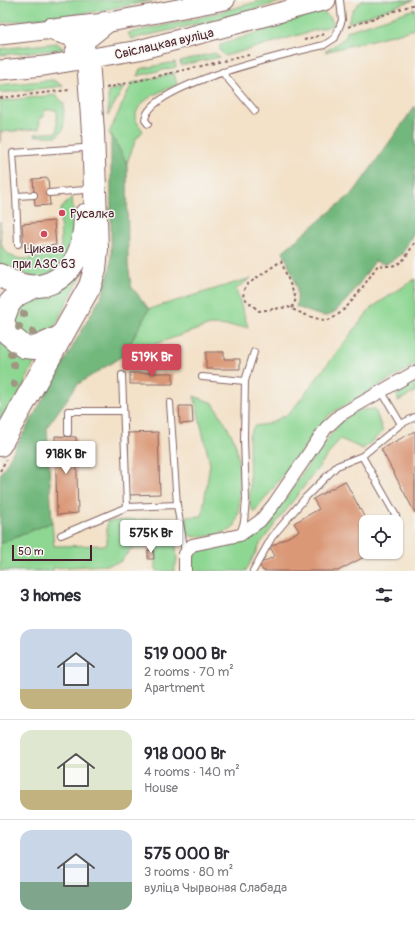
<!DOCTYPE html>
<meta charset="utf-8">
<style>
:root{--surface:#fff;--page:#f2f2f3;--text:#2b2b33;--muted:#7c7c81;--line:#e1e1e2;--accent:#d1495b}
body{margin:0;font-family:Pangolin,sans-serif;background:var(--page);color:var(--text);height:100vh;display:flex;flex-direction:column;font-size:15px;white-space:nowrap}
*{box-sizing:border-box;margin:0}
p{font-size:13px;color:var(--muted)}
.icon{flex:none;width:22px;height:22px;fill:none;stroke:currentColor;stroke-width:2;stroke-linecap:round;stroke-linejoin:round}
.map{position:relative;height:571px;overflow:hidden}
.drawer{display:flex;flex-direction:column;background:var(--surface);flex:1}
.drawer>*{flex:none}
.tools{position:absolute;left:359px;top:515px;display:grid;gap:8px}
.tools a{display:grid;place-items:center;width:44px;height:44px;border-radius:8px;background:var(--surface);box-shadow:0 1px 3px #0004;font-size:20px}
.scale{position:absolute;left:12px;bottom:10px;width:80px;box-sizing:border-box;padding-left:4px;border:2px solid #4a1f2b;border-top:0;font-size:11px;line-height:14px;white-space:nowrap;color:#4a1f2b;-webkit-text-stroke:3px #f6f6f2;paint-order:stroke}
.price{position:absolute;translate:-50% -34px;padding:0 9px;border-radius:4px;background:#fff;color:#222;font-size:13px;line-height:26px;filter:drop-shadow(0 1px 2px #0008)}
.price::after{content:'';position:absolute;left:50%;top:24px;width:12px;height:9px;margin-left:-6px;background:inherit;clip-path:polygon(0 0,100% 0,50% 100%)}
.price.on{background:var(--accent);color:#fff}
ul{padding:0;list-style:none}
li{display:flex;align-items:center;gap:12px;height:100px;padding:0 20px}
li+li{border-top:1px solid var(--line)}
li span{display:grid;place-items:center;flex:none;width:112px;height:80px;border-radius:12px;color:#555}
li>.icon{margin-inline-start:auto}
span .icon{width:48px;height:48px;fill:#fffc;stroke-width:1}
li b{font-size:17px}
h2{display:flex;justify-content:space-between;align-items:center;height:48px;padding:0 20px;font-size:17px}
.map>svg:first-child{display:block}
.green{fill:#8ed793;stroke:#6c7b5f}
.forest{fill:#72b87d;stroke:#5e6c54}
.building{fill:#da9877}
.lines{fill:none;stroke-linecap:round;stroke-linejoin:round}
.lane-casing{stroke:#856362;stroke-width:8}
.street-casing{stroke:#856362;stroke-width:14}
.primary-casing{stroke:#856362;stroke-width:21}
.highway-casing{stroke:#856362;stroke-width:24}
.path{stroke:#856362;stroke-width:2;stroke-dasharray:3 3;stroke-linecap:butt}
.lane{stroke:#fff;stroke-width:6}
.street{stroke:#fff;stroke-width:12}
.primary{stroke:#fff;stroke-width:19}
.highway{stroke:#fff;stroke-width:22}
.tree{fill:#a19583}
.poi-dot{fill:#d1495b;stroke:#f6f6f2;stroke-width:1.5}
.labels{text-anchor:middle;stroke-width:3;stroke-linejoin:round;paint-order:stroke}
.street-label{font-size:13px;fill:#4a1f2b;stroke:#f6f6f2}
.poi-label{font-size:13px;fill:#4a1f2b;stroke:#f6f6f2;text-anchor:start}
</style>
<div class="map">
<svg width="415" height="571" viewBox="0 0 415 571">
<rect width="100%" height="100%" fill="#f6f6f2"/>
<filter id="ink" filterUnits="userSpaceOnUse"><feTurbulence type="fractalNoise" baseFrequency=".025" numOctaves="2"/><feDisplacementMap in="SourceGraphic" scale="8" xChannelSelector="R" yChannelSelector="G"/><feConvolveMatrix kernelMatrix="1 2 1 2 8 2 1 2 1" color-interpolation-filters="sRGB"/></filter>
<filter id="wash" filterUnits="userSpaceOnUse"><feTurbulence type="fractalNoise" baseFrequency=".012" numOctaves="4" result="noise"/><feDisplacementMap in="SourceGraphic" scale="16" xChannelSelector="R" yChannelSelector="G"/><feGaussianBlur stdDeviation="0.9" result="paint"/><feColorMatrix in="noise" values="0 0 0 0 0 0 0 0 0 0 0 0 0 0 0 0 0 1.4 0 .05"/><feComposite in="paint" operator="in"/></filter>
<g filter="url(#wash)">
<rect width="100%" height="100%" fill="#f3e1c8"/>
<!-- green -->
<path class="green" d="M 0,0 L 155,0 L 94,12 L 0,23 Z
M 264,0 L 287,0 L 216,20 L 131,39 L 128,33 L 187,21 Z
M 364,0 L 414,0 L 348,23 C 351,13 354,5 364,0 Z
M 415,9 L 415,29 L 325,52 L 346,37 L 347,31 Z
M 321,11 L 330,17 L 334,25 L 225,56 L 220,51 L 220,45 Z
M 57,43 L 64,49 L 0,55 L 0,49 Z
M 215,53 L 220,57 L 181,65 L 180,61 Z
M 175,62 L 176,67 L 137,76 L 140,69 Z
M 174,73 L 177,85 C 161,91 136,100 135,119 L 143,131 L 136,139 L 127,163 L 109,133 L 132,83 Z
M 53,80 L 63,86 L 0,93 L 0,85 Z
M 124,87 L 108,115 L 108,91 Z
M 56,95 L 64,103 L 63,130 L 57,136 L 35,136 L 35,134 L 57,132 L 57,110 L 44,110 L 44,117 L 40,117 L 39,129 L 0,132 L 0,143 L 0,101 Z
M 72,197 C 74,220 78,246 61,265 C 57,271 46,275 40,278 L 0,269 L 0,221 C 0,228 0,240 2,246 C 13,268 44,257 61,250 L 60,210 Z
M 86,260 L 80,278 L 51,333 L 43,340 L 20,339 L 9,310 Z
M 251,278 L 236,289 L 248,327 L 210,325 L 124,355 L 149,309 Z
M 415,279 L 415,365 L 330,414 L 254,513 L 250,505 L 249,435 L 254,426 L 268,424 L 290,413 L 371,308 Z
M 0,332 L 41,350 L 0,432 Z
M 415,377 L 415,392 L 398,401 L 397,391 Z
M 194,396 L 213,403 C 220,416 230,429 235,443 C 240,457 243,518 233,528 C 228,534 196,540 189,535 C 184,531 185,523 185,517 L 202,516 L 210,464 Z
M 375,409 L 383,432 L 363,449 L 340,439 L 260,544 L 246,571 L 191,571 L 191,557 L 195,549 L 241,542 L 271,521 L 310,462 L 340,423 L 356,410 Z
M 173,518 L 177,560 L 174,571 L 156,571 L 155,547 L 131,549 L 120,562 L 107,565 L 53,568 L 53,571 L 0,571 L 0,544 L 52,522 L 54,546 L 107,545 L 107,521 Z"/>
<!-- forest -->
<path class="forest" d="M 415,106 L 415,230 L 402,254 L 386,264 L 375,261 C 366,273 341,314 326,316 C 317,316 304,309 296,307 C 301,287 290,270 283,251 L 354,192 Z
M 111,134 L 127,163 L 128,264 L 131,286 L 149,309 L 124,355 L 78,384 L 47,427 L 52,522 L 0,544 L 0,475 L 103,293 L 111,265 Z"/>
<g id="blocks">
<!-- building -->
<path class="building" d="M 48,178 L 50,205 L 35,206 L 33,179 Z
M 54,221 L 56,245 L 24,248 L 22,224 Z
M 206,352 L 224,352 L 224,359 L 240,359 L 240,369 L 206,369 Z
M 130,373 L 173,373 L 173,384 L 130,384 Z
M 179,406 L 192,406 L 193,423 L 180,424 Z
M 415,431 L 415,513 L 381,449 Z
M 158,432 L 160,494 L 129,495 L 128,433 Z
M 55,436 L 76,437 L 78,513 L 57,515 Z
M 345,481 L 367,522 L 366,552 L 373,552 L 338,571 L 263,571 L 259,564 L 275,556 L 270,547 L 299,531 L 294,523 L 319,509 L 313,499 Z
M 153,549 L 154,559 L 148,559 L 148,550 Z"/>
</g>
</g>
<g filter="url(#ink)">
<use href="#blocks" fill-opacity="0" stroke="#856362" stroke-width="1"/>
<g class="lines">
<defs>
<path id="lane" d="M 222,72 L 255,111
M 148,124 L 145,120 C 148,84 292,53 324,45 L 335,38 L 342,20 L 340,0
M 49,193 L 84,190
M 34,195 L 16,196 L 13,153 L 82,148
M 16,196 L 18,244
M 122,375 L 127,507 L 177,505 L 185,553
M 202,377 L 245,381
M 382,392 L 401,424
M 170,403 L 177,505
M 68,433 L 68,411 L 123,411
M 362,456 L 396,516
M 240,534 L 244,522 L 246,500 L 244,438 L 245,381 L 254,352
M 61,535 L 127,507
M 253,571 L 272,537 L 306,497 L 337,466 L 362,456 L 401,424 L 415,417"/>
<path id="street" d="M 185,571 L 185,554 L 192,545 L 240,535 L 260,521 L 274,504 L 326,428 L 340,415 L 415,372"/>
<path id="primary" d="M 0,35 L 105,23 L 225,0
M 0,70 L 44,66 L 139,50 L 326,0"/>
<path id="highway" d="M 75,57 L 80,43 L 105,23
M 0,275 C 36,299 71,283 82,243 C 84,234 85,224 85,215
M 34,287 L 17,295 L 9,304 L 3,320 L 7,333 L 24,347 L 35,348 L 62,336
M 0,445 L 90,286 L 95,269 L 97,249 L 93,132 L 88,59 L 80,43 L 71,35 L 51,29"/>
</defs>
<!-- lane casing -->
<use href="#lane" class="lane-casing"/>
<!-- street casing -->
<use href="#street" class="street-casing"/>
<!-- primary casing -->
<use href="#primary" class="primary-casing"/>
<!-- highway casing -->
<use href="#highway" class="highway-casing"/>
<!-- path -->
<path class="path" d="M 348,27 L 415,4
M 304,40 L 325,34
M 106,88 L 249,55
M 0,98 L 69,90
M 292,308 L 296,299 L 281,261 L 245,286 L 243,297 L 259,311 L 288,307 C 298,312 316,320 327,320 C 344,318 368,279 378,265 C 401,269 404,260 415,242
M 0,471 L 6,460"/>
<!-- lane -->
<use href="#lane" class="lane"/>
<!-- street -->
<use href="#street" class="street"/>
<!-- primary -->
<use href="#primary" class="primary"/>
<!-- highway -->
<use href="#highway" class="highway"/>
</g>
<!-- trees -->
<g class="tree">
<circle cx="24" cy="314" r="4"/>
<circle cx="19" cy="327" r="4"/>
<circle cx="33" cy="332" r="4"/>
<circle cx="11" cy="354" r="4"/>
<circle cx="14" cy="365" r="4"/>
<circle cx="14" cy="384" r="4"/>
</g>
</g>
<!-- markers -->
<g class="poi-dot">
<circle cx="62" cy="213" r="4"/>
<circle cx="44" cy="234" r="4"/>
</g>
<g class="labels">
<!-- street labels -->
<g class="street-label">
<text transform="translate(164 43) rotate(-13)" y="5">Свіслацкая вуліца</text>
</g>
<!-- poi labels -->
<g class="poi-label">
<text x="70" y="218">Русалка</text>
<text x="44" y="253" text-anchor="middle">Цикава<tspan x="44" dy="15">при АЗС 63</tspan></text>
</g>
</g>
</svg>
<div class="tools">
<a><svg class="icon" aria-label="locate" viewBox="0 0 24 24"><circle cx="12" cy="12" r="6"/><path d="M12 2v4M12 18v4M2 12h4M18 12h4"/></svg></a>
</div>
<div class="scale">50 m</div>
<b class="price on" style="left:152px;top:378px">519K Br</b>
<b class="price" style="left:66px;top:475px">918K Br</b>
<b class="price" style="left:151px;top:554px">575K Br</b>
</div>
<section class="drawer">
<h2>3 homes<svg class="icon" aria-label="filters" viewBox="0 0 24 24"><path d="M4 7h16M4 17h16"/><circle cx="9" cy="7" r="2"/><circle cx="15" cy="17" r="2"/></svg></h2>
<ul>
<li><span style="background:linear-gradient(#c9d6e8 75%,#c2b280 0)"><svg class="icon" aria-label="home" viewBox="0 0 24 24"><path d="M3 11l9-7 9 7M6 9v11h12V9"/></svg></span><div><b>519 000 Br</b><p>2 rooms · 70 m²</p><p>Apartment</p></div></li>
<li><span style="background:linear-gradient(#dfe7d0 75%,#c2b280 0)"><svg class="icon" aria-label="home" viewBox="0 0 24 24"><path d="M3 11l9-7 9 7M6 9v11h12V9"/></svg></span><div><b>918 000 Br</b><p>4 rooms · 140 m²</p><p>House</p></div></li>
<li><span style="background:linear-gradient(#c9d6e8 65%,#7fa58c 0)"><svg class="icon" aria-label="home" viewBox="0 0 24 24"><path d="M3 11l9-7 9 7M6 9v11h12V9"/></svg></span><div><b>575 000 Br</b><p>3 rooms · 80 m²</p><p>вуліца Чырвоная Слабада</p></div></li>
</ul>
</section>
